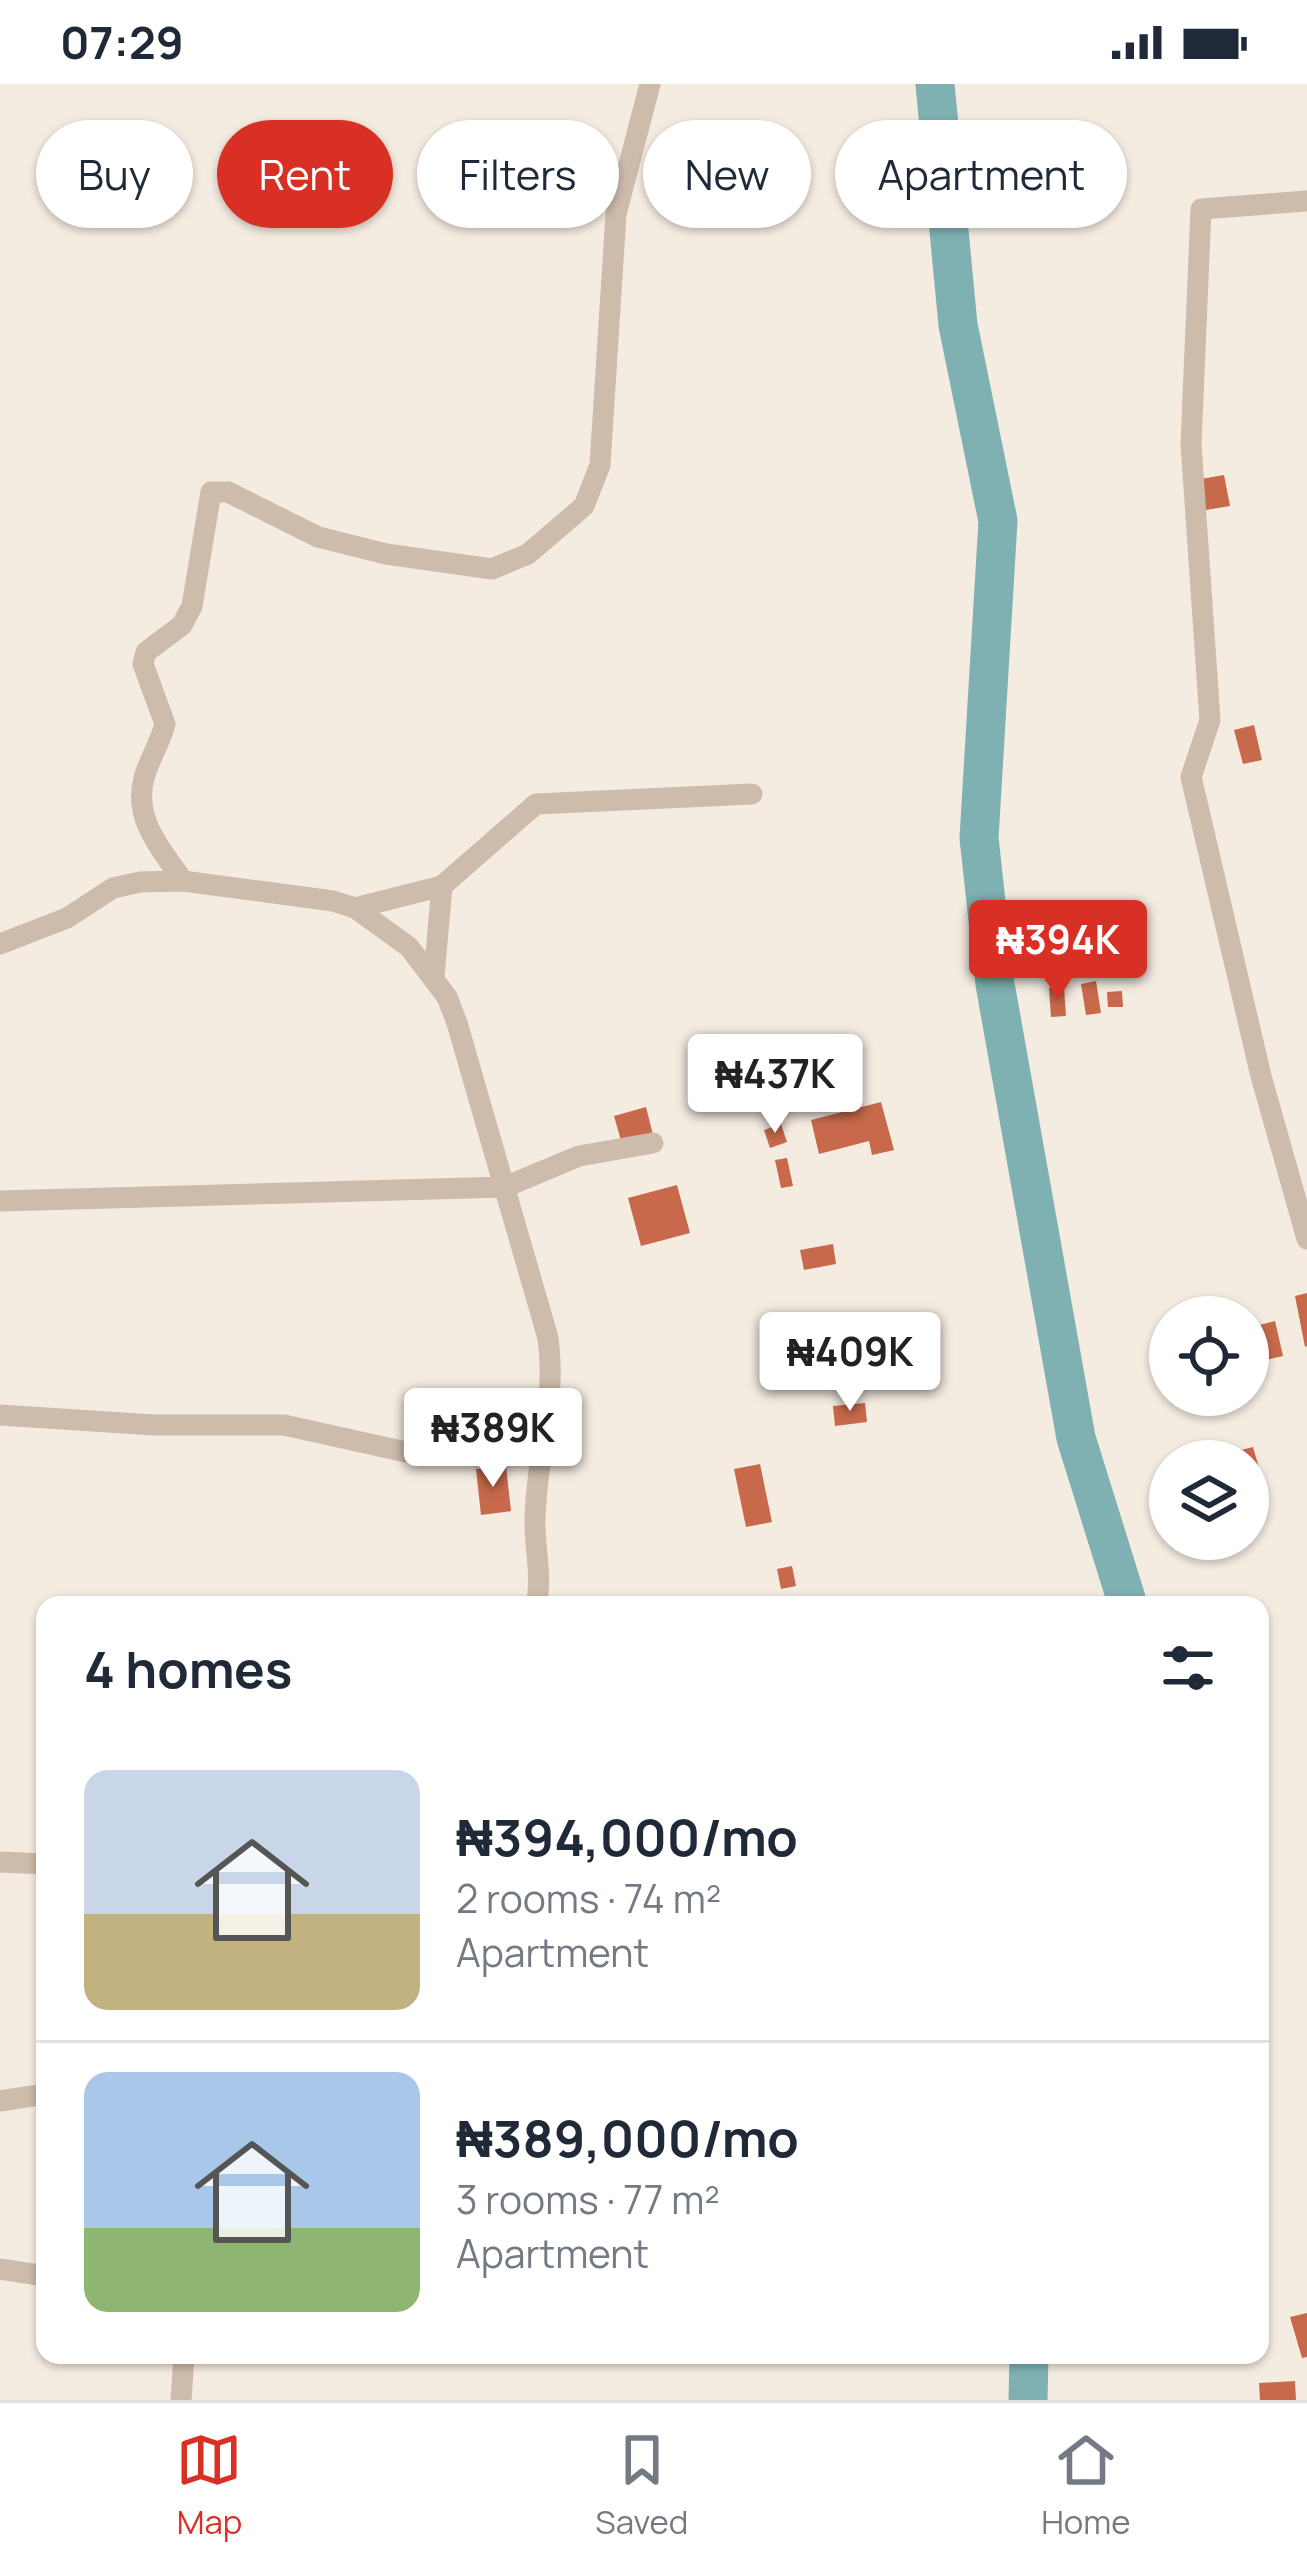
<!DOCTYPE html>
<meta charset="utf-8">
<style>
:root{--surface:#fff;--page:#f2f2f3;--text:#1f2937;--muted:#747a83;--line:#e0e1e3;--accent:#d93025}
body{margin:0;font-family:Manrope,sans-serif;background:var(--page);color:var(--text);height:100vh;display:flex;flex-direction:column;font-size:45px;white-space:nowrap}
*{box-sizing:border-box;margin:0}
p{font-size:39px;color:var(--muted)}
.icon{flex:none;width:66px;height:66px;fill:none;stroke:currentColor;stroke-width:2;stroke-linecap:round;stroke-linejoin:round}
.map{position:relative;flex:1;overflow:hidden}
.drawer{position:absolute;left:36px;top:1512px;width:1233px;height:768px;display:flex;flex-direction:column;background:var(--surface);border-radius:24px;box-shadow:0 3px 9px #0004}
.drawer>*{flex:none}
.guide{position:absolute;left:36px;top:36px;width:1236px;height:108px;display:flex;gap:24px}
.tools{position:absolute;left:1149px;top:1212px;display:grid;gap:24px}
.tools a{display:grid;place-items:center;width:120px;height:120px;border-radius:50%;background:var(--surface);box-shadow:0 3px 9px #0004;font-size:60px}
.price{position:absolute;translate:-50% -102px;padding:0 27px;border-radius:12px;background:#fff;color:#222;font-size:39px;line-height:78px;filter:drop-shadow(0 3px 6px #0008)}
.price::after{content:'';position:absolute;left:50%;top:72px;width:36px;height:27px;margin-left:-18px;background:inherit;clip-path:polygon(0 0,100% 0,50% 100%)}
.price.selected{background:var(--accent);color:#fff}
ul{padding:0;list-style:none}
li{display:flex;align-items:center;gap:36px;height:300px;padding:0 48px}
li+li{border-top:3px solid var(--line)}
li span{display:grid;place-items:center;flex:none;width:336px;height:240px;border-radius:24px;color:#555}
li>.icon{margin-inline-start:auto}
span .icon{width:144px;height:144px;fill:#fffc;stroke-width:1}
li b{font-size:51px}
h2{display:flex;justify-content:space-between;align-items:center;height:144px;padding:0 48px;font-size:51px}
.chip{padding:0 42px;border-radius:54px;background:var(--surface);box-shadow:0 3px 9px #0004;font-size:42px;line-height:108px}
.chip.selected{background:var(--accent);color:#fff}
.status{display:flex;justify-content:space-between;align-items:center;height:84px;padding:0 60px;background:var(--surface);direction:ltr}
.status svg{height:33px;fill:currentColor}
.menu{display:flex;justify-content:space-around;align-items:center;height:168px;border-top:3px solid var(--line);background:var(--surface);font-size:33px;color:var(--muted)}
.menu a{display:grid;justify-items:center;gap:6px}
.menu .selected{color:var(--accent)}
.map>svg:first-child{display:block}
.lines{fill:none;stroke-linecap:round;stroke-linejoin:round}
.river{stroke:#7fb0b2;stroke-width:39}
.building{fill:#c8694b}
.street{stroke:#cdbbac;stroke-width:21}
</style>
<div class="status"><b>07:29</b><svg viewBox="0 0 49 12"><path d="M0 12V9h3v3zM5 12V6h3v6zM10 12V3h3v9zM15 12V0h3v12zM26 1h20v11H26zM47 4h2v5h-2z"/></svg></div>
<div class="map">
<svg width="1307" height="2316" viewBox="0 0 1307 2316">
<rect width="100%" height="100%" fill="#f4ebe1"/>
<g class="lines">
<!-- river -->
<path class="river" d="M 935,0 L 958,241 L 998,437 L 979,754 L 995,900 L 1076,1354 L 1128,1521
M 1028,2316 L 1029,2271"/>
</g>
<!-- building -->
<path class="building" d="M 1224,391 L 1230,422 L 1206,426 L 1201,395 Z
M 1254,641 L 1262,676 L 1243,680 L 1234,646 Z
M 1062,850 L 1068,877 L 1050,881 L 1044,855 Z
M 1096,897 L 1101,929 L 1086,931 L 1081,900 Z
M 1064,903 L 1066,932 L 1051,933 L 1049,904 Z
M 1122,907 L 1123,923 L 1108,923 L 1107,908 Z
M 881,1018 L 894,1066 L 872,1071 L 869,1057 L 819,1070 L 811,1036 Z
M 646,1023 L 653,1051 L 622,1060 L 614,1032 Z
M 781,1040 L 787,1058 L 770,1064 L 764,1046 Z
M 787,1074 L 793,1102 L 781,1104 L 775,1076 Z
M 677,1101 L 690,1149 L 641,1162 L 628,1114 Z
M 833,1160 L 836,1180 L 804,1186 L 800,1166 Z
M 1307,1209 L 1307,1262 L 1305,1263 L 1295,1212 Z
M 1275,1237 L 1283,1272 L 1248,1280 L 1248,1244 Z
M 865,1319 L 867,1338 L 835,1342 L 833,1322 Z
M 1253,1363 L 1259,1384 L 1248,1387 L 1248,1377 L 1240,1377 L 1237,1367 Z
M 760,1380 L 772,1438 L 746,1443 L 734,1385 Z
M 506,1382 L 511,1427 L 481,1431 L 476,1385 Z
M 792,1482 L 796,1502 L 781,1505 L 777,1485 Z
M 1307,2229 L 1307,2273 L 1302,2274 L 1290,2233 Z
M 1295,2297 L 1296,2316 L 1260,2316 L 1259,2299 Z"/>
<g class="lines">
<!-- street -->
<path class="street" d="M 1307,117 L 1201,125 L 1191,360 L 1210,636 L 1191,693 L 1261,992 L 1307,1155
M 183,797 C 161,765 133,735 144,694 C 149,675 160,660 165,640 L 143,580 L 146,568 L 182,541 L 192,522 L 211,408 L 228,408 L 318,453 L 386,470 L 492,485 L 528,470 L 584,422 L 600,381 L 616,130 L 650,0
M 355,824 L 442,802 L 536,720 L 752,710
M 0,860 L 67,834 L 113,804 L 140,798 L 183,797 L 333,817 L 355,824 L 409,863 L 447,913 L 457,939 L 548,1254 C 557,1317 536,1373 535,1435 C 534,1465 543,1492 536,1521
M 434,892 L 442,802
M 0,1117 L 505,1103 L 579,1072 L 653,1059
M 0,1331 L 154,1341 L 284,1341 L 406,1368
M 0,1778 L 45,1780
M 0,2017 L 45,2010
M 0,2185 L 45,2192
M 181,2316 L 184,2271"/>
</g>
</svg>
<div class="tools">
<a><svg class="icon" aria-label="locate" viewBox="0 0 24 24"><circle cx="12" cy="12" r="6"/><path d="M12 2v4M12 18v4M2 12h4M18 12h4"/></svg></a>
<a><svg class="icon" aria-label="layers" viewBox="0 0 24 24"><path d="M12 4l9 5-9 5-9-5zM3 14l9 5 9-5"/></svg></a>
</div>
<b class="price selected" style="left:1058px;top:918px">₦394K</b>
<b class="price" style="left:775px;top:1052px">₦437K</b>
<b class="price" style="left:850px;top:1330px">₦409K</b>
<b class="price" style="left:493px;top:1406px">₦389K</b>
<div class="guide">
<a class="chip">Buy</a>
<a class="chip selected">Rent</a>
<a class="chip">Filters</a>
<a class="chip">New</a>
<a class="chip">Apartment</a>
</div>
<section class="drawer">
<h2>4 homes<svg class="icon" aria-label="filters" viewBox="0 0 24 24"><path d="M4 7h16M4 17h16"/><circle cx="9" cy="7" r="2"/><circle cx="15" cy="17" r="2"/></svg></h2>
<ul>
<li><span style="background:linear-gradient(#c9d6e8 60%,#c2b280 0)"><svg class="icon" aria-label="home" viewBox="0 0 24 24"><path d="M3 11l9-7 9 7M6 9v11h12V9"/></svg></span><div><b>₦394,000/mo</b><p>2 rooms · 74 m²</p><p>Apartment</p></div></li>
<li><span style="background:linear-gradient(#a9c7e8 65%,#8fb573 0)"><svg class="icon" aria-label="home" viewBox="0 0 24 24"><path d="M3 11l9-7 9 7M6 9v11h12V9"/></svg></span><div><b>₦389,000/mo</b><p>3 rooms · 77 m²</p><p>Apartment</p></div></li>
</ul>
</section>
</div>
<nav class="menu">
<a class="selected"><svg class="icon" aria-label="map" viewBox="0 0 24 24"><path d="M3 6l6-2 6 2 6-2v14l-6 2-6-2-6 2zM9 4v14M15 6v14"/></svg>Map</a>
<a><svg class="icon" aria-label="saved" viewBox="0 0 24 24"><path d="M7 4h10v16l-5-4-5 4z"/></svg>Saved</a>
<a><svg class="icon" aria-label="home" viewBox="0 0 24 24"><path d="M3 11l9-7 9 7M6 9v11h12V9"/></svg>Home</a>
</nav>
